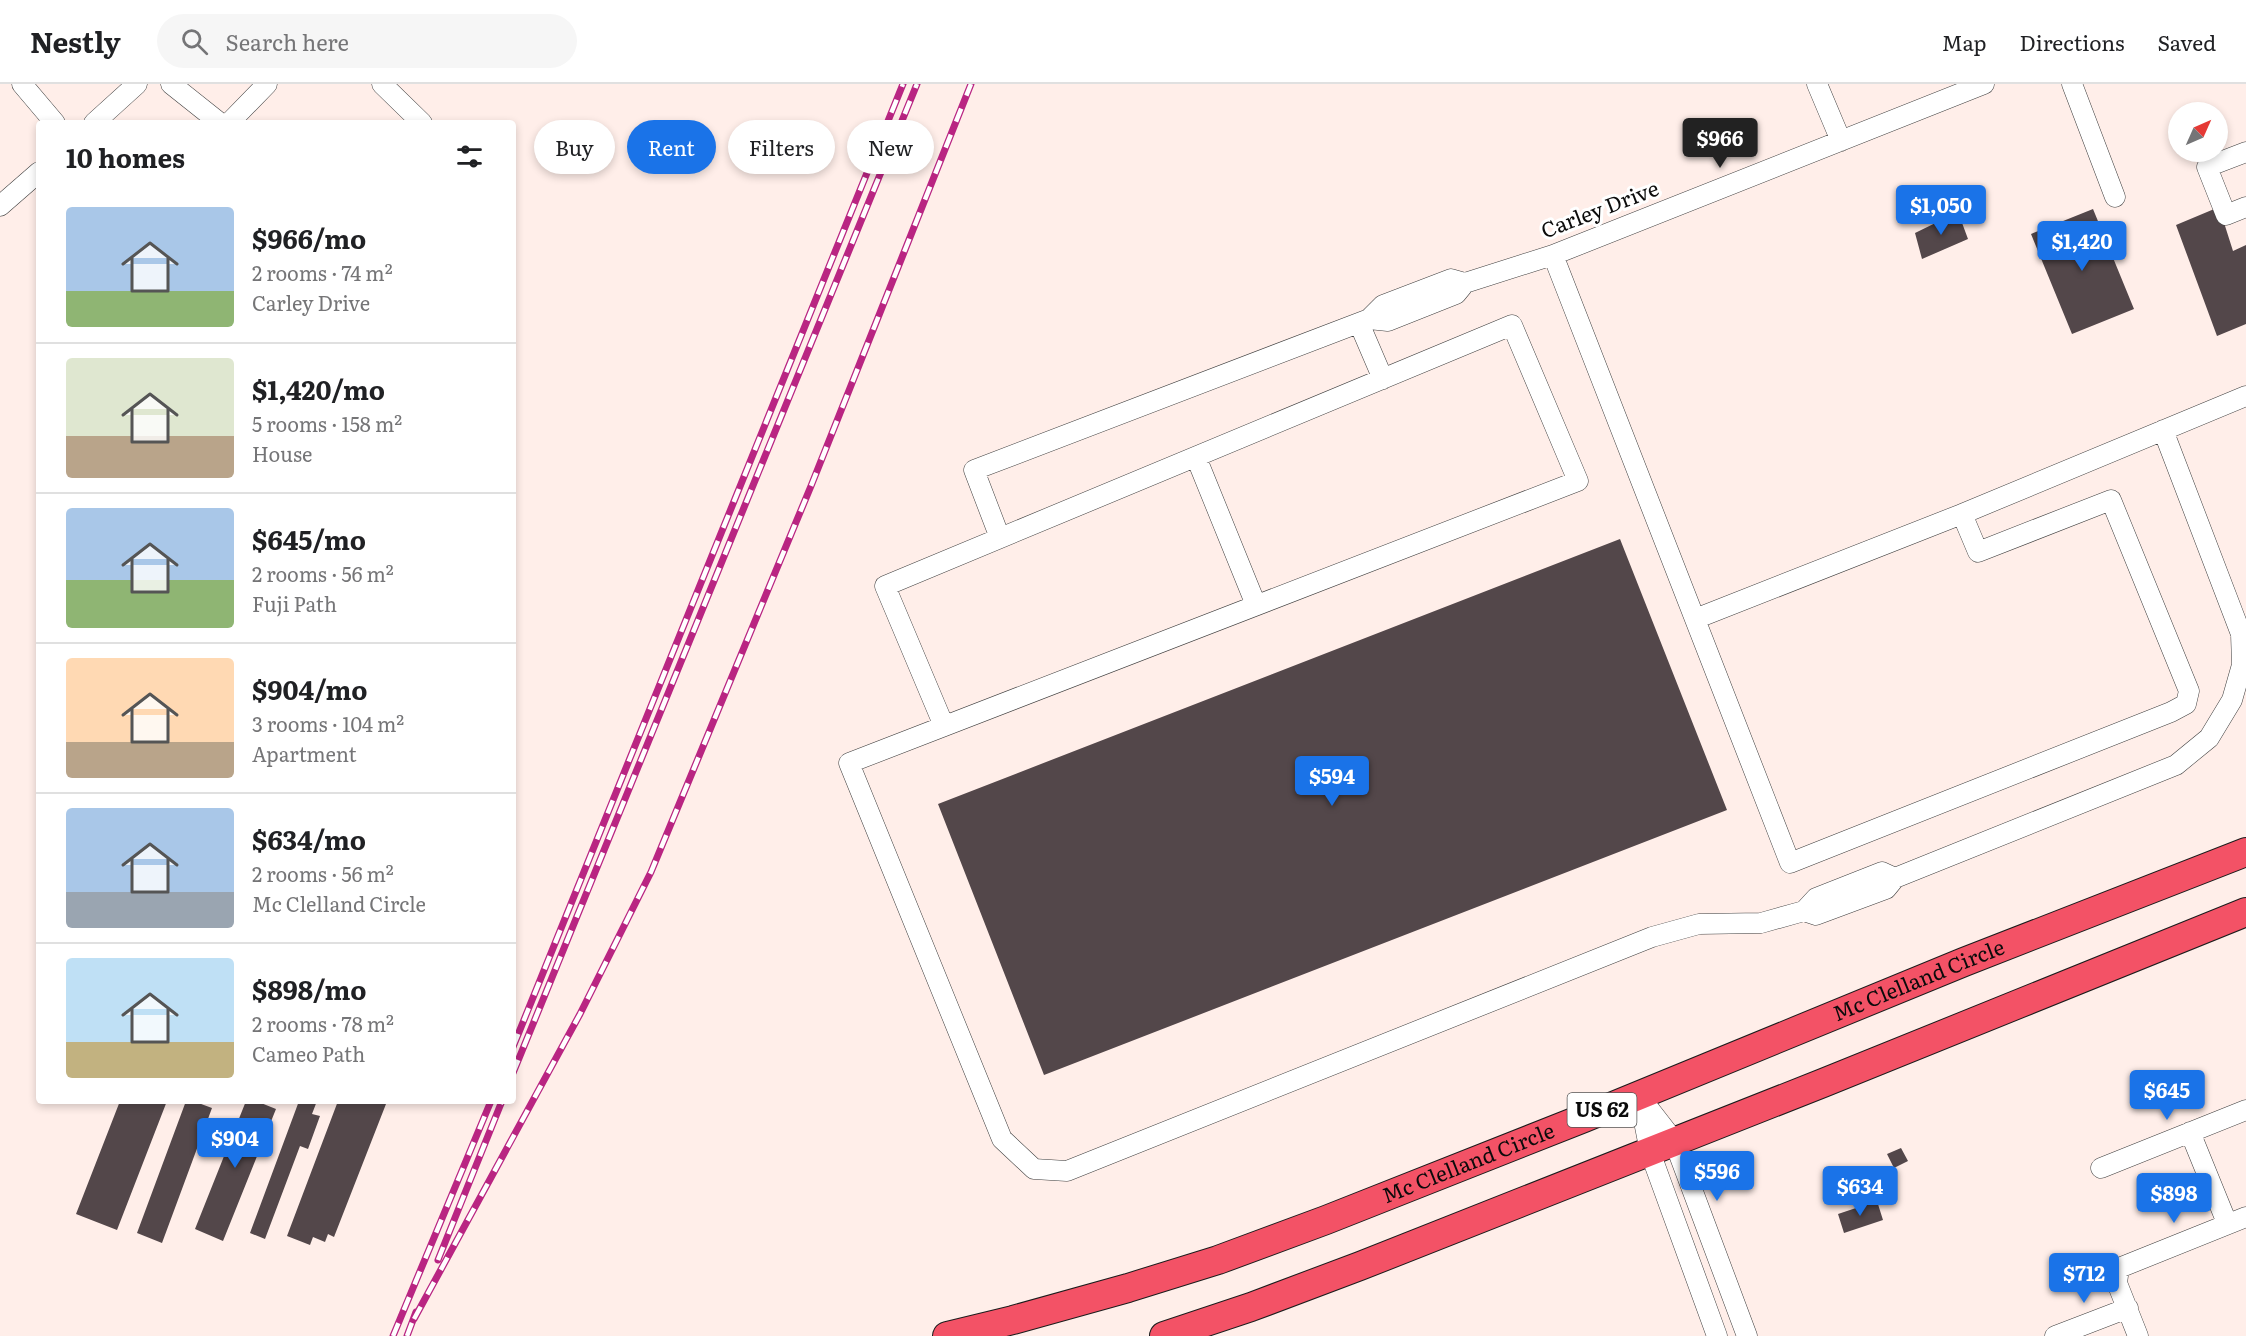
<!DOCTYPE html>
<meta charset="utf-8">
<style>
:root{--surface:#fff;--page:#f6f6f6;--text:#202124;--muted:#757577;--line:#e0e0e0;--accent:#1a73e8}
body{margin:0;font-family:Literata,serif;background:var(--page);color:var(--text);height:100vh;display:flex;flex-direction:column;font-size:22px;white-space:nowrap}
*{box-sizing:border-box;margin:0}
p{font-size:20px;color:var(--muted)}
.icon{flex:none;width:33px;height:33px;fill:none;stroke:currentColor;stroke-width:2;stroke-linecap:round;stroke-linejoin:round}
.map{position:relative;flex:1;overflow:hidden}
.drawer{position:absolute;left:36px;top:36px;width:480px;height:984px;display:flex;flex-direction:column;background:var(--surface);border-radius:6px;box-shadow:0 3px 9px #0003}
.drawer>*{flex:none}
.top-card{position:absolute;left:534px;top:36px;width:570px;height:54px;display:flex;gap:12px}
.needle{width:39px;rotate:45deg}
.fabs{position:absolute;left:2168px;top:18px;display:grid;gap:12px}
.fabs a{display:grid;place-items:center;width:60px;height:60px;border-radius:50%;background:var(--surface);box-shadow:0 3px 9px #0003;font-size:30px}
.price{position:absolute;translate:-50% -51px;padding:0 14px;border-radius:6px;background:var(--accent);color:#fff;font-size:20px;line-height:39px;filter:drop-shadow(0 2px 3px #0008)}
.price::after{content:'';position:absolute;left:50%;top:36px;width:18px;height:14px;margin-left:-9px;background:inherit;clip-path:polygon(0 0,100% 0,50% 100%)}
.price.on{background:#222;color:#fff}
ul{padding:0;list-style:none}
li{display:flex;align-items:center;gap:18px;height:150px;padding:0 30px}
li+li{border-top:2px solid var(--line)}
li span{display:grid;place-items:center;flex:none;width:168px;height:120px;border-radius:6px;color:#555}
li>.icon{margin-inline-start:auto}
span .icon{width:72px;height:72px;fill:#fffc;stroke-width:1}
li b{font-size:26px}
h2{display:flex;justify-content:space-between;align-items:center;height:72px;padding:0 30px;font-size:26px}
.pill{padding:0 21px;border-radius:27px;background:var(--surface);box-shadow:0 3px 9px #0003;font-size:21px;line-height:54px}
.pill.on{background:var(--accent);color:#fff}
header{display:flex;align-items:center;gap:36px;box-sizing:border-box;height:84px;padding:0 30px;background:var(--surface);border-bottom:2px solid var(--line)}
header strong{font-size:28px}
nav{display:flex;gap:33px;margin-inline-start:auto;font-size:21px}
.search{width:420px;height:54px;background:var(--page);display:flex;align-items:center;gap:15px;box-sizing:border-box;padding:0 21px;border-radius:33px;color:var(--muted);font-size:22px}
.map>svg:first-child{display:block}
.building{fill:#53474a}
.lines{fill:none;stroke-linecap:round;stroke-linejoin:round}
.minor-casing{stroke:#3e3e3e;stroke-width:21}
.highway-casing{stroke:#1c1c1c;stroke-width:30}
.minor{stroke:#fff;stroke-width:20}
.highway{stroke:#f35266;stroke-width:28}
.rail-casing{stroke:#b92582;stroke-width:7}
.rail{stroke:#fff;stroke-width:4.5;stroke-dasharray:14;stroke-linecap:butt}
.labels{text-anchor:middle;stroke-width:6;stroke-linejoin:round;paint-order:stroke}
.shield{fill:#fff;stroke:#545454;stroke-width:1.5}
.shield-label{font-size:20px;font-weight:bold;fill:#0b0b0b}
.street-label{font-size:21px;fill:#0b0b0b;stroke:#fff}
</style>
<header>
<strong>Nestly</strong>
<div class="search"><svg class="icon" aria-label="search" viewBox="0 0 24 24"><circle cx="10" cy="10" r="6"/><path d="M15 15l6 6"/></svg>Search here</div>
<nav><a>Map</a><a>Directions</a><a>Saved</a></nav>
</header>
<div class="map">
<svg width="2246" height="1252" viewBox="0 0 2246 1252">
<rect width="100%" height="100%" fill="#ffeee9"/>
<!-- building -->
<path class="building" d="M 2219,123 L 2233,167 L 2246,161 L 2246,240 L 2217,252 L 2176,141 Z
M 2093,125 L 2134,225 L 2072,250 L 2031,150 Z
M 1958,128 L 1968,155 L 1922,175 L 1915,149 Z
M 1620,455 L 1727,726 L 1044,991 L 938,720 Z
M 120,1017 L 167,1017 L 117,1146 L 76,1130 Z
M 186,1017 L 193,1017 L 212,1024 L 162,1159 L 137,1149 Z
M 246,1017 L 256,1017 L 276,1025 L 223,1157 L 195,1145 Z
M 299,1017 L 317,1017 L 312,1030 L 320,1032 L 308,1065 L 300,1062 L 265,1155 L 250,1149 Z
M 338,1017 L 379,1017 L 386,1020 L 334,1153 L 328,1150 L 325,1158 L 313,1153 L 310,1161 L 287,1152 Z
M 1901,1064 L 1908,1077 L 1894,1084 L 1887,1070 Z
M 1877,1117 L 1883,1136 L 1844,1149 L 1838,1130 Z"/>
<g class="lines">
<defs>
<path id="minor" d="M 22,0 L 55,39
M 171,0 L 220,39
M 382,0 L 422,39
M 1817,0 L 1841,57
M 2072,0 L 2115,113
M 94,39 L 137,0
M 229,39 L 267,0
M 2246,68 L 2207,83 L 2226,131 L 2246,123
M 0,122 L 39,88
M 1553,171 L 1790,779 L 2171,628 L 2186,620 L 2189,607 L 2111,416 L 1978,468 L 1962,430 L 1695,535
M 1451,195 L 1465,199 L 1456,210 L 1388,237 L 1369,235 L 1383,221 Z
M 1465,199 L 1553,171 L 1984,0
M 1359,239 L 1383,295
M 1196,373 L 1256,521
M 1962,430 L 2246,312
M 1000,454 L 974,386 L 1369,235
M 944,642 L 885,502 L 1512,241 L 1578,397 C 1335,491 1092,585 849,679 L 1002,1055 L 1034,1085 L 1067,1087 L 1652,853 L 1699,840 L 1761,839 L 1804,827 L 1816,814 L 1882,788 L 1895,794
M 1804,827 L 1816,831 L 1886,805 L 1895,794 L 2176,681 L 2209,654 L 2232,616 L 2242,581 L 2241,550 L 2163,346
M 1639,1012 L 1674,1057 L 1747,1252
M 1640,1017 L 1650,1068 L 1717,1252
M 2190,1048 L 2227,1139
M 2101,1084 L 2246,1026
M 2055,1252 L 2128,1224
M 2138,1252 L 2117,1199 L 2119,1184 L 2246,1133"/>
<g id="highway">
<path id="s1" d="M 947,1252 L 1013,1236 L 1128,1204 L 1218,1176 L 1326,1136 L 1584,1034 L 1964,878 L 2246,768"/>
<path d="M 1164,1252 L 1251,1223 L 1360,1182 L 1823,999 L 2246,828"/>
</g>
</defs>
<!-- minor casing -->
<use href="#minor" class="minor-casing"/>
<!-- highway casing -->
<use href="#highway" class="highway-casing"/>
<!-- minor -->
<use href="#minor" class="minor"/>
<!-- highway -->
<use href="#highway" class="highway"/>
<defs>
<path id="rail" d="M 513,963 L 903,0
M 513,989 L 917,0
M 438,1176 L 502,1017
M 414,1235 L 580,930 L 651,788 L 811,402 L 971,0
M 393,1252 L 491,1017
M 407,1252 L 416,1228"/>
</defs>
<!-- rail casing -->
<use href="#rail" class="rail-casing"/>
<!-- rail -->
<use href="#rail" class="rail"/>
</g>
<g class="labels">
<!-- shield labels -->
<rect class="shield" x="1567.5" y="1009" width="69" height="34" rx="4.5"/>
<g class="shield-label">
<text x="1602" y="1033">US 62</text>
</g>
<!-- street labels -->
<g class="street-label">
<text transform="translate(1600 126) rotate(-21)" y="7">Carley Drive</text>
<text dy="7" stroke="none"><textPath href="#s1" startOffset="1036">Mc Clelland Circle</textPath></text>
<text dy="7" stroke="none"><textPath href="#s1" startOffset="550">Mc Clelland Circle</textPath></text>
</g>
</g>
</svg>
<div class="fabs">
<a><svg class="needle" viewBox="-14 -14 28 28"><path d="M0-13l5 13h-10z" fill="#e53935"/><path d="M0 13l5-13h-10z" fill="#757577"/></svg></a>
</div>
<b class="price on" style="left:1720px;top:85px">$966</b>
<b class="price" style="left:1941px;top:152px">$1,050</b>
<b class="price" style="left:2082px;top:188px">$1,420</b>
<b class="price" style="left:1332px;top:723px">$594</b>
<b class="price" style="left:2167px;top:1037px">$645</b>
<b class="price" style="left:235px;top:1085px">$904</b>
<b class="price" style="left:1717px;top:1118px">$596</b>
<b class="price" style="left:1860px;top:1133px">$634</b>
<b class="price" style="left:2174px;top:1140px">$898</b>
<b class="price" style="left:2084px;top:1220px">$712</b>
<div class="top-card">
<a class="pill">Buy</a>
<a class="pill on">Rent</a>
<a class="pill">Filters</a>
<a class="pill">New</a>
</div>
<section class="drawer">
<h2>10 homes<svg class="icon" aria-label="filters" viewBox="0 0 24 24"><path d="M4 7h16M4 17h16"/><circle cx="9" cy="7" r="2"/><circle cx="15" cy="17" r="2"/></svg></h2>
<ul>
<li><span style="background:linear-gradient(#a9c7e8 70%,#8fb573 0)"><svg class="icon" aria-label="home" viewBox="0 0 24 24"><path d="M3 11l9-7 9 7M6 9v11h12V9"/></svg></span><div><b>$966/mo</b><p>2 rooms · 74 m²</p><p>Carley Drive</p></div></li>
<li><span style="background:linear-gradient(#dfe7d0 65%,#b9a48a 0)"><svg class="icon" aria-label="home" viewBox="0 0 24 24"><path d="M3 11l9-7 9 7M6 9v11h12V9"/></svg></span><div><b>$1,420/mo</b><p>5 rooms · 158 m²</p><p>House</p></div></li>
<li><span style="background:linear-gradient(#a9c7e8 60%,#8fb573 0)"><svg class="icon" aria-label="home" viewBox="0 0 24 24"><path d="M3 11l9-7 9 7M6 9v11h12V9"/></svg></span><div><b>$645/mo</b><p>2 rooms · 56 m²</p><p>Fuji Path</p></div></li>
<li><span style="background:linear-gradient(#ffd9b3 70%,#b9a48a 0)"><svg class="icon" aria-label="home" viewBox="0 0 24 24"><path d="M3 11l9-7 9 7M6 9v11h12V9"/></svg></span><div><b>$904/mo</b><p>3 rooms · 104 m²</p><p>Apartment</p></div></li>
<li><span style="background:linear-gradient(#a9c7e8 70%,#9aa5b1 0)"><svg class="icon" aria-label="home" viewBox="0 0 24 24"><path d="M3 11l9-7 9 7M6 9v11h12V9"/></svg></span><div><b>$634/mo</b><p>2 rooms · 56 m²</p><p>Mc Clelland Circle</p></div></li>
<li><span style="background:linear-gradient(#bfe0f5 70%,#c2b280 0)"><svg class="icon" aria-label="home" viewBox="0 0 24 24"><path d="M3 11l9-7 9 7M6 9v11h12V9"/></svg></span><div><b>$898/mo</b><p>2 rooms · 78 m²</p><p>Cameo Path</p></div></li>
</ul>
</section>
</div>
